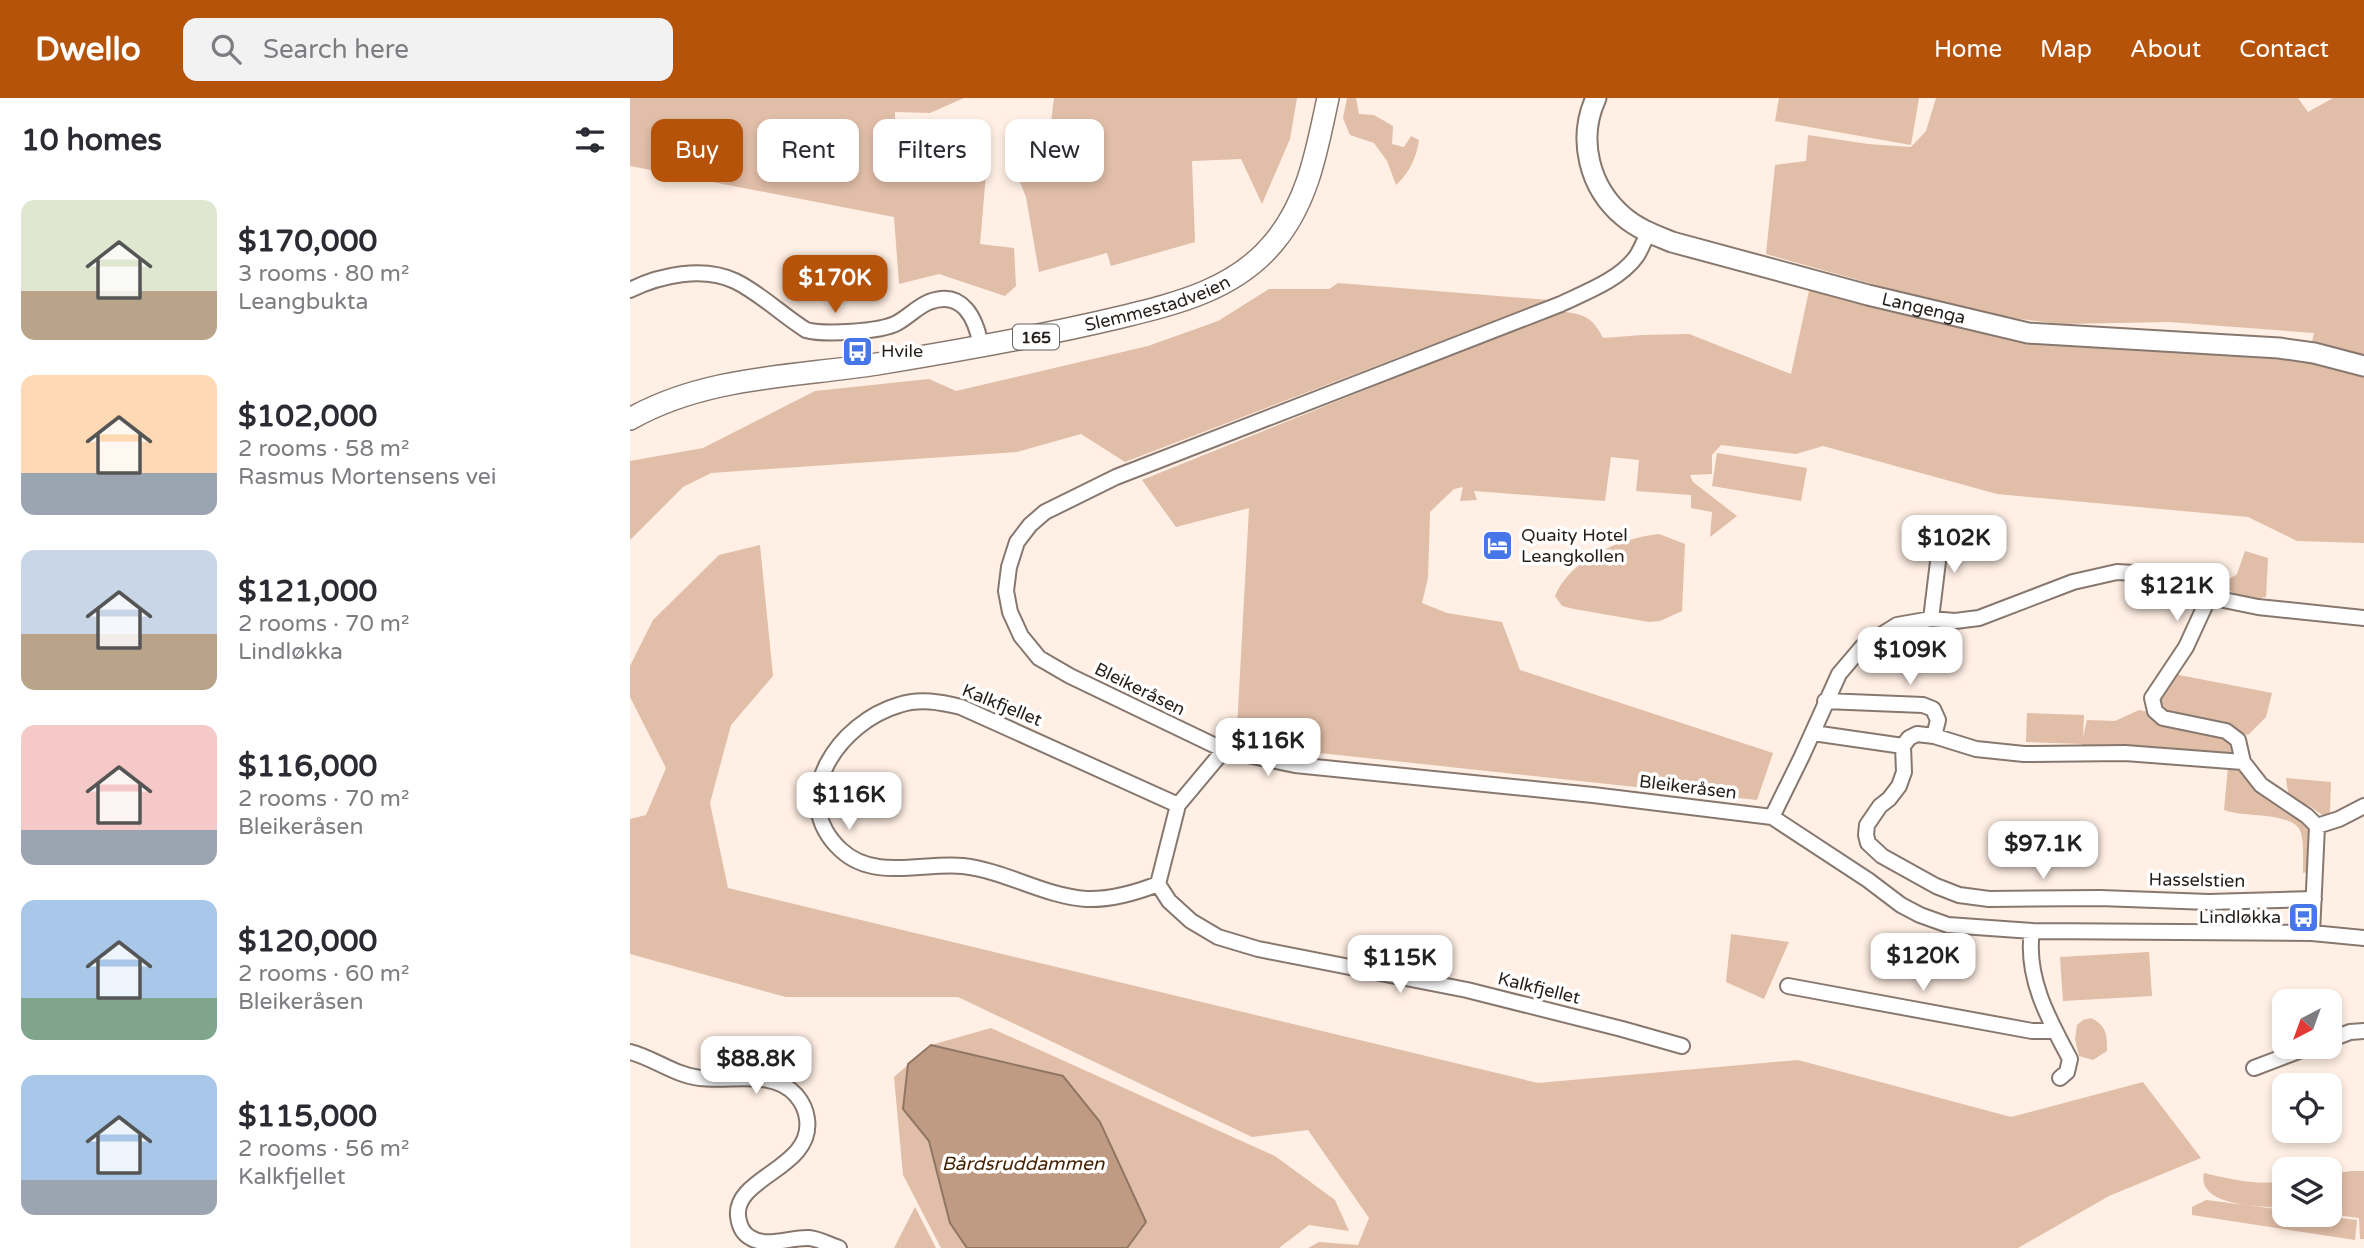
<!DOCTYPE html>
<meta charset="utf-8">
<style>
:root{--surface:#fff;--page:#f2f2f3;--text:#2b2b33;--muted:#7c7c81;--accent:#b45309}
body{margin:0;font-family:"Varela Round",sans-serif;background:var(--page);color:var(--text);height:100vh;display:flex;flex-direction:column;font-size:26px;white-space:nowrap}
*{box-sizing:border-box;margin:0}
p{font-size:23px;color:var(--muted)}
.icon{flex:none;width:38px;height:38px;fill:none;stroke:currentColor;stroke-width:2;stroke-linecap:round;stroke-linejoin:round}
.map{position:relative;flex:1;overflow:hidden}
.side{display:flex;flex-direction:column;background:var(--surface);width:630px}
.side>*{flex:none}
.top-card{position:absolute;left:21px;top:21px;width:665px;height:63px;display:flex;gap:14px}
.needle{width:46px;rotate:221deg}
.controls{position:absolute;left:1642px;top:891px;display:grid;gap:14px}
.controls a{display:grid;place-items:center;width:70px;height:70px;border-radius:14px;background:var(--surface);box-shadow:0 4px 10px #0003;font-size:35px}
.price{position:absolute;translate:-50% -60px;padding:0 16px;border-radius:14px;background:#fff;color:#222;font-size:23px;line-height:46px;filter:drop-shadow(0 2px 4px #0008)}
.price::after{content:'';position:absolute;left:50%;top:42px;width:21px;height:16px;margin-left:-10px;background:inherit;clip-path:polygon(0 0,100% 0,50% 100%)}
.price.current{background:var(--accent);color:#fff}
ul{padding:0;list-style:none}
li{display:flex;align-items:center;gap:21px;height:175px;padding:0 21px}
li span{display:grid;place-items:center;flex:none;width:196px;height:140px;border-radius:14px;color:#555}
li>.icon{margin-inline-start:auto}
span .icon{width:84px;height:84px;fill:#fffc;stroke-width:1}
li b{font-size:30px}
h2{display:flex;justify-content:space-between;align-items:center;height:84px;padding:0 21px;font-size:30px}
.tag{padding:0 24px;border-radius:14px;background:var(--surface);box-shadow:0 4px 10px #0003;font-size:24px;line-height:63px}
.tag.current{background:var(--accent);color:#fff}
header{display:flex;align-items:center;gap:42px;box-sizing:border-box;height:98px;padding:0 35px;background:var(--accent);color:#fff}
header strong{font-size:33px}
nav{display:flex;gap:38px;margin-inline-start:auto;font-size:24px}
.search{width:490px;height:63px;background:var(--page);display:flex;align-items:center;gap:18px;box-sizing:border-box;padding:0 24px;border-radius:14px;color:var(--muted);font-size:26px}
main{display:flex;flex:1;min-height:0}
.map>svg:first-child{display:block}
.green{fill:#e1bea8}
.water{fill:#bf9b83;stroke:#917664;stroke-width:2}
.lines{fill:none;stroke-linecap:round;stroke-linejoin:round}
.street-casing{stroke:#87786f;stroke-width:18}
.secondary-casing{stroke:#87786f;stroke-width:23}
.primary-casing{stroke:#87786f;stroke-width:24}
.street{stroke:#fff;stroke-width:14}
.secondary{stroke:#fff;stroke-width:19}
.primary{stroke:#fff;stroke-width:21}
.labels{text-anchor:middle;stroke-width:7;stroke-linejoin:round;paint-order:stroke}
.shield{fill:#fff;stroke:#66625f;stroke-width:2}
.shield-label{font-size:16px;font-weight:bold;fill:#251f1b}
.street-label{font-size:18px;fill:#251f1b;stroke:#fff}
.poi-label{font-size:18px;fill:#251f1b;stroke:#fff;text-anchor:start}
.water-label{font-size:19px;font-style:italic;fill:#462205;stroke:#fff}
</style>
<header>
<strong>Dwello</strong>
<div class="search"><svg class="icon" aria-label="search" viewBox="0 0 24 24"><circle cx="10" cy="10" r="6"/><path d="M15 15l6 6"/></svg>Search here</div>
<nav><a>Home</a><a>Map</a><a>About</a><a>Contact</a></nav>
</header>
<main>
<section class="side">
<h2>10 homes<svg class="icon" aria-label="filters" viewBox="0 0 24 24"><path d="M4 7h16M4 17h16"/><circle cx="9" cy="7" r="2"/><circle cx="15" cy="17" r="2"/></svg></h2>
<ul>
<li><span style="background:linear-gradient(#dfe7d0 65%,#b9a48a 0)"><svg class="icon" aria-label="home" viewBox="0 0 24 24"><path d="M3 11l9-7 9 7M6 9v11h12V9"/></svg></span><div><b>$170,000</b><p>3 rooms · 80 m²</p><p>Leangbukta</p></div></li>
<li><span style="background:linear-gradient(#ffd9b3 70%,#9aa5b1 0)"><svg class="icon" aria-label="home" viewBox="0 0 24 24"><path d="M3 11l9-7 9 7M6 9v11h12V9"/></svg></span><div><b>$102,000</b><p>2 rooms · 58 m²</p><p>Rasmus Mortensens vei</p></div></li>
<li><span style="background:linear-gradient(#c9d6e8 60%,#b9a48a 0)"><svg class="icon" aria-label="home" viewBox="0 0 24 24"><path d="M3 11l9-7 9 7M6 9v11h12V9"/></svg></span><div><b>$121,000</b><p>2 rooms · 70 m²</p><p>Lindløkka</p></div></li>
<li><span style="background:linear-gradient(#f6c9c9 75%,#9aa5b1 0)"><svg class="icon" aria-label="home" viewBox="0 0 24 24"><path d="M3 11l9-7 9 7M6 9v11h12V9"/></svg></span><div><b>$116,000</b><p>2 rooms · 70 m²</p><p>Bleikeråsen</p></div></li>
<li><span style="background:linear-gradient(#a9c7e8 70%,#7fa58c 0)"><svg class="icon" aria-label="home" viewBox="0 0 24 24"><path d="M3 11l9-7 9 7M6 9v11h12V9"/></svg></span><div><b>$120,000</b><p>2 rooms · 60 m²</p><p>Bleikeråsen</p></div></li>
<li><span style="background:linear-gradient(#a9c7e8 75%,#9aa5b1 0)"><svg class="icon" aria-label="home" viewBox="0 0 24 24"><path d="M3 11l9-7 9 7M6 9v11h12V9"/></svg></span><div><b>$115,000</b><p>2 rooms · 56 m²</p><p>Kalkfjellet</p></div></li>
</ul>
</section>
<div class="map">
<svg width="1734" height="1150" viewBox="0 0 1734 1150">
<rect width="100%" height="100%" fill="#ffefe4"/>
<!-- green -->
<path class="green" d="M 0,0 L 334,0 L 300,15 L 265,14 L 265,30 L 310,36 L 309,68 L 356,76 L 350,146 L 384,150 L 386,188 L 375,198 L 309,176 L 269,186 L 264,119 L 0,68 Z
M 424,0 L 667,0 L 660,41 L 632,106 L 611,61 L 562,63 L 565,144 L 481,168 L 477,155 L 409,174 L 396,99 L 383,67 L 417,56 Z
M 717,0 L 726,0 L 729,16 L 744,17 L 763,28 L 762,46 L 774,49 L 781,38 L 789,42 C 787,58 779,76 766,87 L 757,63 L 744,45 L 720,37 L 713,20 Z
M 1149,0 L 1289,0 L 1281,47 L 1145,23 Z
M 1306,0 L 1668,0 L 1678,14 L 1703,0 L 1734,0 L 1734,445 L 1667,443 L 1618,419 L 1367,396 L 1193,348 L 1166,356 L 1091,347 L 1082,357 L 1082,376 L 1060,377 L 1063,384 L 1107,418 L 1080,439 L 1082,414 L 1061,410 L 1061,397 L 1006,393 L 1009,362 L 981,359 L 975,403 L 844,393 L 847,402 L 830,403 L 833,389 L 824,391 L 800,414 L 798,480 L 792,505 L 817,515 L 872,524 L 890,572 L 1143,655 L 1127,702 L 662,652 L 607,630 L 619,410 L 546,429 L 512,382 L 931,213 C 954,217 962,218 973,240 L 1012,237 L 1059,236 L 1161,276 L 1180,188 L 1359,234 L 1600,257 L 1678,261 L 1684,235 L 1539,224 L 1431,226 L 1349,216 L 1136,156 L 1145,67 L 1176,63 L 1178,37 L 1238,46 L 1281,49 L 1296,33 Z
M 708,185 L 918,202 L 495,364 L 451,336 L 387,354 L 81,375 L 53,389 L 0,442 L 0,363 L 73,350 L 185,293 L 299,281 L 326,293 L 518,248 L 588,223 L 639,191 L 699,191 Z
M 1087,355 L 1177,370 L 1171,403 L 1082,388 Z
M 1029,436 L 1055,446 L 1052,513 L 1030,523 L 1019,524 L 944,511 L 932,508 L 925,498 C 940,461 991,440 1029,436 Z
M 130,447 L 143,578 L 101,627 L 80,705 L 98,790 L 908,985 L 1168,962 L 1381,1019 L 1513,984 L 1571,1060 L 1479,1098 L 1388,1150 L 678,1150 L 689,1144 L 728,1147 L 739,1120 L 678,1032 L 622,1039 L 328,899 L 156,899 L 0,856 L 0,721 L 16,717 L 36,670 L 0,599 L 0,568 L 23,522 L 89,457 Z
M 1615,453 L 1638,460 L 1636,499 L 1616,502 L 1590,487 L 1607,476 Z
M 1544,576 L 1642,595 L 1636,619 L 1618,637 L 1537,614 L 1531,607 L 1528,599 Z
M 1509,612 L 1518,614 L 1527,623 L 1591,636 L 1605,646 L 1604,657 L 1452,650 L 1452,646 L 1396,644 L 1397,615 L 1454,617 L 1453,639 L 1457,622 L 1485,623 Z
M 1598,669 L 1608,671 L 1678,728 L 1681,748 L 1677,774 L 1673,775 C 1673,762 1674,747 1671,735 C 1666,713 1613,720 1594,712 Z
M 1656,680 L 1701,684 L 1700,714 L 1696,718 C 1688,716 1687,712 1681,709 C 1660,699 1659,706 1656,680 Z
M 1101,836 L 1159,844 L 1134,901 L 1096,884 Z
M 1519,854 L 1522,898 L 1433,903 L 1430,859 Z
M 1461,920 C 1477,928 1477,937 1477,953 L 1463,962 L 1449,958 L 1445,941 L 1447,927 L 1453,922 Z
M 361,930 L 645,1058 L 705,1102 L 719,1133 L 679,1127 L 649,1150 L 311,1150 L 273,1077 L 264,979 L 301,947 Z
M 1722,1073 L 1734,1073 L 1734,1141 L 1730,1141 L 1729,1120 L 1699,1116 L 1699,1076 Z
M 1574,1075 C 1600,1081 1627,1088 1654,1083 L 1654,1110 C 1632,1108 1566,1109 1574,1075 Z
M 1576,1102 L 1654,1112 L 1654,1116 L 1687,1117 L 1727,1122 L 1725,1142 L 1562,1117 L 1562,1109 Z
M 285,1109 L 306,1150 L 264,1150 Z"/>
<!-- water -->
<path class="water" d="M 301,947 L 433,978 L 470,1024 L 516,1124 L 497,1150 L 337,1150 L 320,1125 L 299,1043 L 273,1011 L 278,966 Z"/>
<g class="lines">
<defs>
<path id="street" d="M 1018,135 C 1014,143 1011,152 1006,159 C 989,182 956,194 931,206 L 486,379 L 415,414 L 400,427 L 387,444 L 379,469 L 376,493 L 380,514 L 391,538 L 409,560 L 440,578 L 594,652 L 665,667 L 963,697 L 1142,719 L 1238,782 L 1271,807 L 1290,817 L 1318,827 L 1402,833 L 1682,835 L 1734,840
M 0,192 C 30,177 73,168 105,183 C 130,195 152,217 176,232 C 194,237 250,234 267,225 C 278,219 287,209 299,204 C 333,191 346,221 351,248
M 1301,521 L 1310,447 L 1316,427
M 1195,603 L 1293,607 L 1303,611 L 1308,622 L 1304,638
M 1183,635 L 1273,648
M 1613,664 L 1495,655 L 1394,656 L 1346,651 L 1304,638 L 1287,636 L 1279,640 L 1273,648 L 1274,674 L 1269,688 L 1259,701 L 1250,708 L 1237,727 L 1236,737 L 1238,745 L 1252,758 L 1306,788 L 1329,797 L 1359,801 L 1470,800 L 1579,804 L 1684,801
M 548,707 L 331,609 C 310,604 290,600 269,607 C 210,624 155,700 211,752 C 244,783 293,764 333,768 C 376,773 414,798 456,801 C 481,802 505,795 528,786 L 548,707 L 594,652
M 1142,719 L 1172,658 L 1209,576 L 1232,549 L 1267,527 L 1301,521 L 1325,523 L 1349,520 L 1443,484 L 1487,474 L 1538,477 L 1567,481 L 1575,487 L 1579,499
M 1687,728 L 1677,718 L 1631,687 L 1613,664 L 1608,642 L 1596,633 L 1533,620 L 1525,613 L 1522,600 L 1556,549 L 1579,499 L 1628,509 L 1734,520
M 528,786 L 539,803 L 561,823 L 588,839 L 628,851 L 837,892 L 992,931 L 1052,948
M 1402,833 C 1395,879 1419,922 1440,961 L 1437,974 L 1430,980
M 1682,835 L 1687,728 L 1709,721 L 1734,708
M 1158,888 L 1402,933 L 1425,933
M 1699,942 L 1720,934 L 1734,933
M 0,954 C 24,960 44,977 70,980 C 101,984 143,971 166,997 C 172,1004 176,1012 177,1021 C 184,1070 104,1079 108,1118 C 109,1127 113,1136 121,1140 C 137,1150 161,1139 179,1140 C 189,1141 200,1147 209,1150
M 1624,970 L 1682,948"/>
<g id="secondary">
<path id="s1" d="M 966,0 C 947,41 959,90 994,119 C 1008,131 1025,137 1042,144 L 1238,197 L 1398,235 L 1649,250 L 1684,255 L 1734,268"/>
</g>
<g id="primary">
<path id="s2" d="M 0,321 C 76,278 163,279 247,266 C 327,253 407,239 487,220 C 545,206 606,192 645,143 C 679,102 687,50 698,0"/>
</g>
</defs>
<!-- street casing -->
<use href="#street" class="street-casing"/>
<!-- secondary casing -->
<use href="#secondary" class="secondary-casing"/>
<!-- primary casing -->
<use href="#primary" class="primary-casing"/>
<!-- street -->
<use href="#street" class="street"/>
<!-- secondary -->
<use href="#secondary" class="secondary"/>
<!-- primary -->
<use href="#primary" class="primary"/>
</g>
<!-- icons -->
<defs>
<symbol id="bus-square" viewBox="-11 -11 22 22"><rect x="-9" y="-9" width="18" height="18" rx="4" fill="#4776e8" stroke="#fff"/><path d="M-5-6H5V4H4V6H2V4H-2V6H-4V4H-5ZM-3.5-4V0h7V-4ZM-3.5 1.2v1.5H-2V1.2ZM2 1.2v1.5H3.5V1.2Z" fill="#fff"/></symbol>
<symbol id="hotel-square" viewBox="-11 -11 22 22"><rect x="-9" y="-9" width="18" height="18" rx="4" fill="#4776e8" stroke="#fff"/><path d="M-6-4.5h1.5V1H6V5H4.5V3h-9V5H-6ZM-4 0a1.8 1.8 0 1 1 3.6 0ZM.5 0V-2.5h3Q6-2.5 6 0Z" fill="#fff"/></symbol>
</defs>
<g fill-rule="evenodd">
<use href="#bus-square" x="210" y="236" width="35" height="35"/>
<use href="#hotel-square" x="850" y="430" width="35" height="35"/>
<use href="#bus-square" x="1656" y="802" width="35" height="35"/>
</g>
<g class="labels">
<!-- shield labels -->
<rect class="shield" x="383" y="226.5" width="46" height="25" rx="5"/>
<g class="shield-label">
<text x="406" y="245">165</text>
</g>
<!-- street labels -->
<g class="street-label">
<text dy="6" stroke="none"><textPath href="#s2" startOffset="542">Slemmestadveien</textPath></text>
<text dy="6" stroke="none"><textPath href="#s1" startOffset="446">Langenga</textPath></text>
<text transform="translate(510 591) rotate(26)" y="6">Bleikeråsen</text>
<text transform="translate(372 607) rotate(22)" y="6">Kalkfjellet</text>
<text transform="translate(1058 689) rotate(7)" y="6">Bleikeråsen</text>
<text transform="translate(1567 782) rotate(1)" y="6">Hasselstien</text>
<text transform="translate(909 890) rotate(14)" y="6">Kalkfjellet</text>
</g>
<!-- poi labels -->
<g class="poi-label">
<text x="251" y="259">Hvile</text>
<text x="891" y="443">Quaity Hotel<tspan x="891" dy="21">Leangkollen</tspan></text>
<text x="1651" y="825" text-anchor="end">Lindløkka</text>
</g>
<!-- water labels -->
<g class="water-label">
<text x="393" y="1072">Bårdsruddammen</text>
</g>
</g>
</svg>
<div class="controls">
<a><svg class="needle" viewBox="-14 -14 28 28"><path d="M0-13l5 13h-10z" fill="#e53935"/><path d="M0 13l5-13h-10z" fill="#7c7c81"/></svg></a>
<a><svg class="icon" aria-label="locate" viewBox="0 0 24 24"><circle cx="12" cy="12" r="6"/><path d="M12 2v4M12 18v4M2 12h4M18 12h4"/></svg></a>
<a><svg class="icon" aria-label="layers" viewBox="0 0 24 24"><path d="M12 4l9 5-9 5-9-5zM3 14l9 5 9-5"/></svg></a>
</div>
<b class="price current" style="left:205px;top:217px">$170K</b>
<b class="price" style="left:1324px;top:477px">$102K</b>
<b class="price" style="left:1547px;top:525px">$121K</b>
<b class="price" style="left:1280px;top:589px">$109K</b>
<b class="price" style="left:638px;top:680px">$116K</b>
<b class="price" style="left:219px;top:734px">$116K</b>
<b class="price" style="left:1413px;top:783px">$97.1K</b>
<b class="price" style="left:1293px;top:895px">$120K</b>
<b class="price" style="left:770px;top:897px">$115K</b>
<b class="price" style="left:126px;top:998px">$88.8K</b>
<div class="top-card">
<a class="tag current">Buy</a>
<a class="tag">Rent</a>
<a class="tag">Filters</a>
<a class="tag">New</a>
</div>
</div>
</main>
